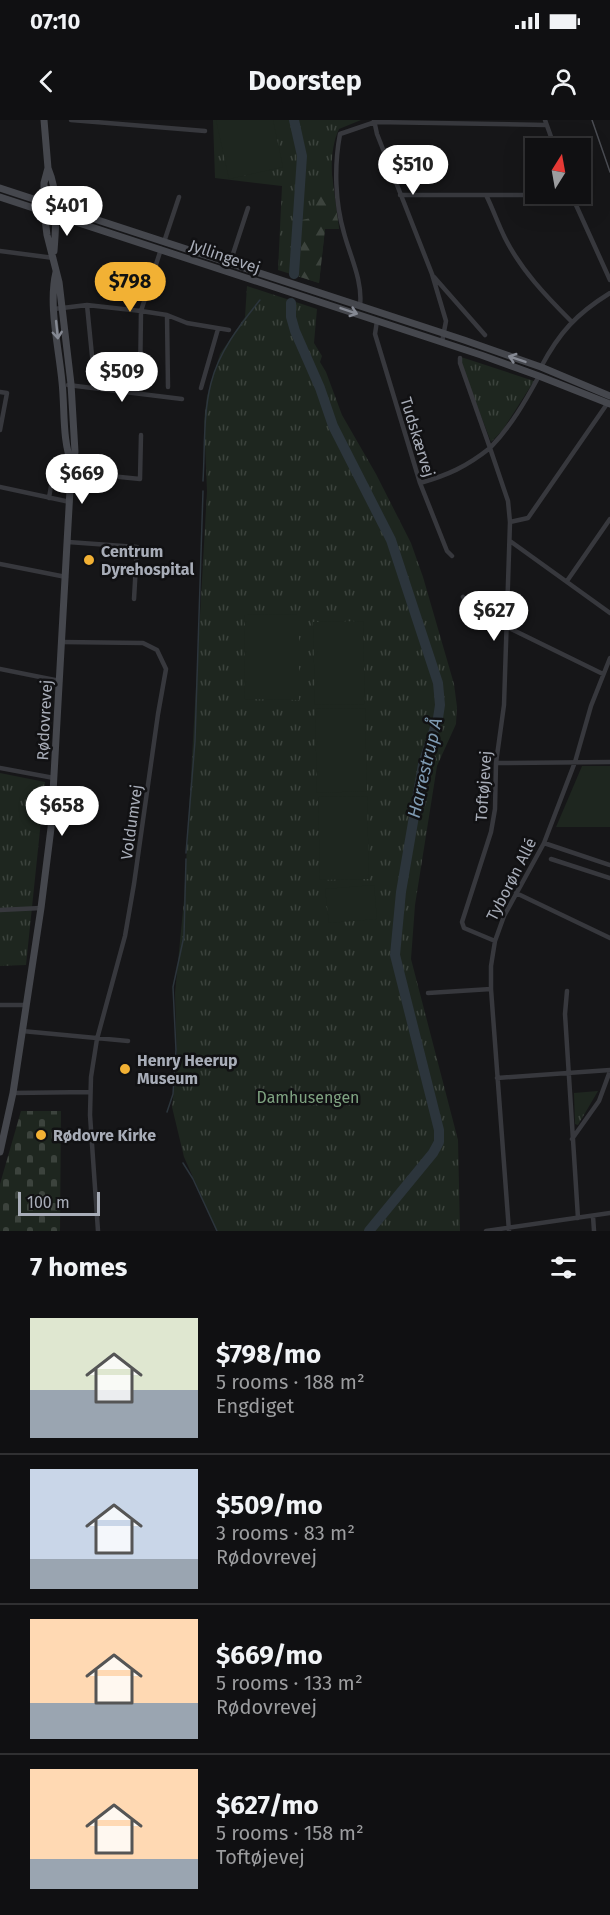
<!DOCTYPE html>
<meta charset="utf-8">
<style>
:root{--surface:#101012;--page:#19191b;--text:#f1f3f6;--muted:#9c9d9f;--line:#303032;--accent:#f2b134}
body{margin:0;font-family:"Fira Sans",sans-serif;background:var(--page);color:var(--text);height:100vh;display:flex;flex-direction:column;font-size:22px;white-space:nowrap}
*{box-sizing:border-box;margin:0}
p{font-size:20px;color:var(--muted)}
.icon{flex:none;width:33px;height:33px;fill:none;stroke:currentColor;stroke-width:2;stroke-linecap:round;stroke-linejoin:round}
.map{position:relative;height:1111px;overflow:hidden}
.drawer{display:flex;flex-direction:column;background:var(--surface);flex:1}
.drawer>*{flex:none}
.needle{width:39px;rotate:11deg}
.fabs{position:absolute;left:525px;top:18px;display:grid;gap:12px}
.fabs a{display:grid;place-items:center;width:66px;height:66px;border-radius:0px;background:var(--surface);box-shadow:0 6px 24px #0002,0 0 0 2px var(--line);font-size:30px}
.scale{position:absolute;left:18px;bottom:15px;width:82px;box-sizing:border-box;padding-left:6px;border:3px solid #a8adb8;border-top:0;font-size:16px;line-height:21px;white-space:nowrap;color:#a8adb8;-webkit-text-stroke:4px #111113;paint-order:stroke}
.price{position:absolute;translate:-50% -51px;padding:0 14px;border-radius:21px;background:#fff;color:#222;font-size:20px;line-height:39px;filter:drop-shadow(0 2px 3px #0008)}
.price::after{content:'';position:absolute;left:50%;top:36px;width:18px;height:14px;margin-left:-9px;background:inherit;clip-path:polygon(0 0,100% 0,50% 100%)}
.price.current{background:var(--accent);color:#111}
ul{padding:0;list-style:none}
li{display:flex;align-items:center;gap:18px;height:150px;padding:0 30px}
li+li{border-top:2px solid var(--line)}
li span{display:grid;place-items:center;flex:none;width:168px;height:120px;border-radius:0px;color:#555}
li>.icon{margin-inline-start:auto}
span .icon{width:72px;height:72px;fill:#fffc;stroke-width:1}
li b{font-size:26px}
h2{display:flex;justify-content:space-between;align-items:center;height:72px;padding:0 30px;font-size:26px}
.status{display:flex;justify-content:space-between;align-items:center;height:42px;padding:0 30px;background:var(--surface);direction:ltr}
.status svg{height:16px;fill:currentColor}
header{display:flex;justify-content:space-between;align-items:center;height:78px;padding:0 30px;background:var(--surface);font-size:27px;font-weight:700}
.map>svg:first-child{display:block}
.grass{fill:url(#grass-tufts)}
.forest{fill:url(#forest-firs)}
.cemetery{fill:url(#cemetery-stones)}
.garden{fill:#1e261f}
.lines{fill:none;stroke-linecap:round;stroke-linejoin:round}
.stream{stroke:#2c353c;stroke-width:1.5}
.river{stroke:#2c353c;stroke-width:10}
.street{stroke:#37383d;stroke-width:4.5}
.secondary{stroke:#45474d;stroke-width:7}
.tram{stroke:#4a4c52;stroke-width:1.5}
.oneway{stroke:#858993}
.poi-dot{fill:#f2b134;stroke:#111113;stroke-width:2}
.labels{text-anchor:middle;stroke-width:5;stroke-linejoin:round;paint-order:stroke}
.street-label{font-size:16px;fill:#a8adb8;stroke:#111113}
.poi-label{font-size:16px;font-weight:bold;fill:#a8adb8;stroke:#111113;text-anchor:start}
.park-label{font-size:16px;fill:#7fa381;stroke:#111113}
.water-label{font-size:18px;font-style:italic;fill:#7f9bb3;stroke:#111113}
</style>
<div class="status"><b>07:10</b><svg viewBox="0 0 49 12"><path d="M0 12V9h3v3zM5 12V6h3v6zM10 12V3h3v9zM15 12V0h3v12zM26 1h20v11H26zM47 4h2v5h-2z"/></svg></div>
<header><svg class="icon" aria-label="back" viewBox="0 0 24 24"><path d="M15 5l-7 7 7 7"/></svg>Doorstep<svg class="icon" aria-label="person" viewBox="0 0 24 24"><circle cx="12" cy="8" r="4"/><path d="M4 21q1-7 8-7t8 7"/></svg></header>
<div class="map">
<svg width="610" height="1111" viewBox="0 0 610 1111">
<defs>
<pattern id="grass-tufts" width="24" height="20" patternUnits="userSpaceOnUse" patternTransform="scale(1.5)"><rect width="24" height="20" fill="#1e261f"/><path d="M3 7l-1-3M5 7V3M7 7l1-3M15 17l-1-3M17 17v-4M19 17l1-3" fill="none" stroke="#3c433d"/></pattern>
<pattern id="forest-firs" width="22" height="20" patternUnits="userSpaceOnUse" patternTransform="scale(1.5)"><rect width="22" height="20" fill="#1e261f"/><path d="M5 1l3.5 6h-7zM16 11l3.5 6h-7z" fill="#3c433d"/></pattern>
<pattern id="cemetery-stones" width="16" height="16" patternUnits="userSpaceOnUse" patternTransform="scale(1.5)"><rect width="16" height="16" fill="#1e261f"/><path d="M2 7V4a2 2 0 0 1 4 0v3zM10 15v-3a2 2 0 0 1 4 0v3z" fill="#3c433d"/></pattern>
</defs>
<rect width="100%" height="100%" fill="#161618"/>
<!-- grass -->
<path class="grass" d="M 213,0 L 361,0 L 339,9 C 325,39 335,78 339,109 L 325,109 L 319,163 L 278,150 L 282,66 L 215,58 Z
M 247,166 L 317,189 L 314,223 L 322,236 L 320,242 L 326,252 L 342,295 L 376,354 L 411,423 L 423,457 L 454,564 L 457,587 L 456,604 L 437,646 L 415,785 L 411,839 L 458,1020 L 460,1111 L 217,1111 L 184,1037 L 172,987 L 177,943 L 175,873 L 184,780 L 207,371 L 204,301 L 207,276 L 220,234 L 245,197 Z
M 461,237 L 534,261 L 502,311 L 491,322 L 461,244 Z
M 0,653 L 45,662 L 26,845 L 0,846 Z
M 598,971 L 578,1005 L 575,1004 L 574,973 Z"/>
<!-- forest -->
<path class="forest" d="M 332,55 L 339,109 L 325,109 L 319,163 L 300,157 L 302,100 L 315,97 L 317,63 Z"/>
<!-- cemetery -->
<path class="cemetery" d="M 21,991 L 61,991 L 60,1111 L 0,1111 L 0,1064 Z"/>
<!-- garden -->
<path class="garden" d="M 216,0 L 273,0 L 283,47 L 229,59 Z
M 245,494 L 299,495 L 299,580 L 244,579 Z
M 363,501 L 365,584 L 315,585 L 313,502 Z
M 365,588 L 367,671 L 317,673 L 315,589 Z
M 582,646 L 610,646 L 610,707 L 556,707 Z
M 367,676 L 369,759 L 320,760 L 318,677 Z
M 374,765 L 377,799 L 329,803 L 325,769 Z"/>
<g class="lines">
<!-- stream -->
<path class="stream" d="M 203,361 C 205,329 203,294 211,263 C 219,231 240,205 260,180
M 186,733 L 195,621 L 203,371
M 167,992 L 173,974 L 176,930 L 173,867 L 184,816 L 186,739
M 183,1043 L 193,1059 L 217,1111"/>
<!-- river -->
<path class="river" d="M 294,154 L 302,36 L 294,0
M 291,183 L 291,197 L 295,211 L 320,268 L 333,306 L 391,420 L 438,563 L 440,585 L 438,598 L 423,644 L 401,772 L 395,835 L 439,1010 L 439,1022 L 433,1033 L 369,1111"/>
<!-- street -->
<path class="street" d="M 71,0 L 205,11
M 374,0 L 377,14 L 432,154 L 446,201 L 442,222
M 545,0 L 555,28
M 571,74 L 610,160
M 400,75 L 572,75
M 486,75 C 493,89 498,104 505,118 C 521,150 546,176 571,201
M 164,122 L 179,77
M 0,131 L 54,138
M 230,143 L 248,88
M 434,157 L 485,215
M 87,185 L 94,256
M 360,186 C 363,161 350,136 344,113 C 335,82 334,46 340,14 L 375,2 L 546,5
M 54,189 L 87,185 L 141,191 L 167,195 L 187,203 L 229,210
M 167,195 L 168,267
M 377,201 L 375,214 L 420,363 L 447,431 L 452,436
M 460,238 L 460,243 L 490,328 C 511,306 525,282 539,256
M 541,247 C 559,213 576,194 610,173
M 140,264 L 141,191 L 161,129
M 68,265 L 182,279
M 201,268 L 218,209
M 0,272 L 7,273 L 0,310
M 71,352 L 140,359 L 141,315
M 420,363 C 448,355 466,347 490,328 L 508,381 L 510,402 L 504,585 L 496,643 L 495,689 L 491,712 L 462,802 L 464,808 L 495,821
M 0,367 L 70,382
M 49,378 L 55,342
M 510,402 L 528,398 L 607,284
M 510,421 L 610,493
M 68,422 L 137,427 L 134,479
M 0,444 L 66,457
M 567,461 L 610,399
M 463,477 C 474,489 491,488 506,489
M 505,506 L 603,554
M 62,522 L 143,523 L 157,530 L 166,549 L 158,594 L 134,764 L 125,816 L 97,919 L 91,957 L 90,995 L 98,1111
M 0,549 L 60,561
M 496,643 L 610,642
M 0,648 L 54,658
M 544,723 L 610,745
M 551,739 L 610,758
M 516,773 L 610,818
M 0,790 L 41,788
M 567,871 L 565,894 L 578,1098
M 428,873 L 491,869
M 0,885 L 26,885
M 22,911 L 128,921
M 497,958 L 610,950
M 13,973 L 90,972
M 572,1019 L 599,981 L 610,951
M 593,1096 L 594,1111
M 486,1111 L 610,1093
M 509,1111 L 491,869 L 491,846 L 495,821 L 504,796 L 544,723 L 575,642 L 591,586 L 610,538"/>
<!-- secondary -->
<path class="secondary" d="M 48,48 C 59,74 56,104 54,131
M 0,68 L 464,220 L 541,247 L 610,276
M 0,77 L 481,235 L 539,256 L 610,284
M 56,152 C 48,185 59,228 62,262 C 65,290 62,320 72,345
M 0,1032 L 13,973 L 41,788 L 51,708 L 71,352 L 75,332 L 71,264 L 59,162 L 47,115 L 44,91 L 44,63 L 48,48 L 44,0"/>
<!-- tram -->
<path class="tram" d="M 592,0 L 610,52"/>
</g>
<!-- one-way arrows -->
<defs><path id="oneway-shaft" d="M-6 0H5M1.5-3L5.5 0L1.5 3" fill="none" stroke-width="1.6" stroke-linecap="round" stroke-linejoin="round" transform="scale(1.5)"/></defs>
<g class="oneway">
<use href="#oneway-shaft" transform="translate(349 191) rotate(19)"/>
<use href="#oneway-shaft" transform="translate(57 210) rotate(84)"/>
<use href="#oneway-shaft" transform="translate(517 239) rotate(-161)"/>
</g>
<!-- markers -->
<g class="poi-dot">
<circle cx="89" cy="440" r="6"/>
<circle cx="125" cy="949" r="6"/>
<circle cx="41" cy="1015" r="6"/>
</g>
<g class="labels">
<!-- street labels -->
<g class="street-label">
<text transform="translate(225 136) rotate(19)" y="6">Jyllingevej</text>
<text transform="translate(418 317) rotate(73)" y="6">Tudskærvej</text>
<text transform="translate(44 600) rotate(-87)" y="6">Rødovrevej</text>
<text transform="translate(483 666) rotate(-86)" y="6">Toftøjevej</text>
<text transform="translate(131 702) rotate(-82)" y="6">Voldumvej</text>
<text transform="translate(511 759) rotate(-63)" y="6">Tyborøn Allé</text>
</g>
<!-- poi labels -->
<g class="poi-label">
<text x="101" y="437">Centrum<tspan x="101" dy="18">Dyrehospital</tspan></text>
<text x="137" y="946">Henry Heerup<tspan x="137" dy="18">Museum</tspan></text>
<text x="53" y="1021">Rødovre Kirke</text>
</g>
<!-- park labels -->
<g class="park-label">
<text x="308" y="983">Damhusengen</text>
</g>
<!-- water labels -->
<g class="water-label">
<text transform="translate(425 648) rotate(-77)" y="6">Harrestrup Å</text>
</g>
</g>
</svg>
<div class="fabs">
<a><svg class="needle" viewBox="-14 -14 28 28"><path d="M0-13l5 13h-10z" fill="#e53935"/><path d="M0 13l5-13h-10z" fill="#9c9d9f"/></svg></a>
</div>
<div class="scale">100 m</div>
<b class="price" style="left:413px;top:76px">$510</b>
<b class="price" style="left:67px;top:117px">$401</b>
<b class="price current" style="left:130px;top:193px">$798</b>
<b class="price" style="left:122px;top:283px">$509</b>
<b class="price" style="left:82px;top:385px">$669</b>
<b class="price" style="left:494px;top:522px">$627</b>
<b class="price" style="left:62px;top:717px">$658</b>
</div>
<section class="drawer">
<h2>7 homes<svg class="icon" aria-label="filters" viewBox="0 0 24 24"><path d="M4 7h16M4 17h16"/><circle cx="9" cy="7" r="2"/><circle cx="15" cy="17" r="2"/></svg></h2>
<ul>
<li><span style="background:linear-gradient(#dfe7d0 60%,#9aa5b1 0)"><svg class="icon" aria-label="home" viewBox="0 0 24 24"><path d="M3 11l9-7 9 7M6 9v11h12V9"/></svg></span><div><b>$798/mo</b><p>5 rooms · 188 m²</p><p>Engdiget</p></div></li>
<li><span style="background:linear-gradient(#c9d6e8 75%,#9aa5b1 0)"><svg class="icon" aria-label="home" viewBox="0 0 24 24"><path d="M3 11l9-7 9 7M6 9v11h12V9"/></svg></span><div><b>$509/mo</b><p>3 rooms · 83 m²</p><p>Rødovrevej</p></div></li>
<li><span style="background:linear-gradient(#ffd9b3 70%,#9aa5b1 0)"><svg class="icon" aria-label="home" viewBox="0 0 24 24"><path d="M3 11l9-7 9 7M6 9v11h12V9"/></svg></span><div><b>$669/mo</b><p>5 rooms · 133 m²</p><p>Rødovrevej</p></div></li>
<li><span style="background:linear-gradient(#ffd9b3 75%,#9aa5b1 0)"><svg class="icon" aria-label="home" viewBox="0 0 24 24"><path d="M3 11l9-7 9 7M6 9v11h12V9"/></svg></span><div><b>$627/mo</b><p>5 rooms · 158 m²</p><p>Toftøjevej</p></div></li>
</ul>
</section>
